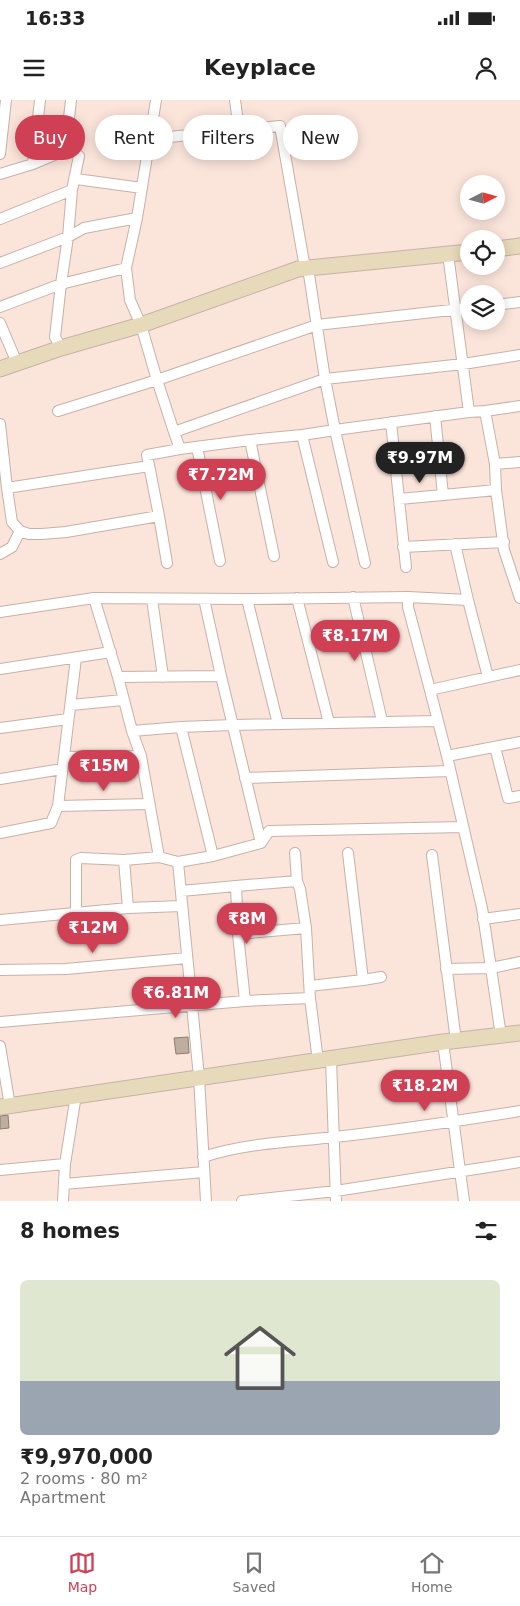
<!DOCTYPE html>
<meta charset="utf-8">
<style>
:root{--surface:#fff;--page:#f6f6f6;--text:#222;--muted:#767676;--line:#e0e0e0;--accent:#d04055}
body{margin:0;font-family:"DejaVu Sans",sans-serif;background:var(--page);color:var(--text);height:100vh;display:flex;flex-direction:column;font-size:19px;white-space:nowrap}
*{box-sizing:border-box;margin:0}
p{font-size:16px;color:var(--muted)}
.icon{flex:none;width:28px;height:28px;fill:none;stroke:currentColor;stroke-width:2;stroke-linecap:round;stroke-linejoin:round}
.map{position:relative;height:1101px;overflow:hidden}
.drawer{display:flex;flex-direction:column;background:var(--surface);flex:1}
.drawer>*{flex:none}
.hud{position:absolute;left:15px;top:15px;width:490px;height:45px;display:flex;gap:10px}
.needle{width:32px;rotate:84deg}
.buttons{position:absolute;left:460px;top:75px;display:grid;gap:10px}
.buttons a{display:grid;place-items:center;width:45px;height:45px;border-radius:50%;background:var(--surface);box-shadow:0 2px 12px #0003;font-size:25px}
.price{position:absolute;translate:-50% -42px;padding:0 11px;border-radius:18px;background:var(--accent);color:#fff;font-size:16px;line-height:32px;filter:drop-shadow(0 1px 2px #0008)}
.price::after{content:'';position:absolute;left:50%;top:30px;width:15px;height:11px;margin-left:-8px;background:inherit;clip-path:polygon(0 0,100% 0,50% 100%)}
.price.current{background:#222;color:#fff}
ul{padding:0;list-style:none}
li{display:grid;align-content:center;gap:10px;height:265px;padding:0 20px}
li+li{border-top:1px solid var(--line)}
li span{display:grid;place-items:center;height:155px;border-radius:8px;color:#555}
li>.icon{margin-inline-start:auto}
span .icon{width:90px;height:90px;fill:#fffc;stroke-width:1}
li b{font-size:21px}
h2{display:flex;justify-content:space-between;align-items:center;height:60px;padding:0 20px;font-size:21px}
.tag{padding:0 18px;border-radius:22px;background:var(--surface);box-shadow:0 2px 12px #0003;font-size:18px;line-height:45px}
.tag.current{background:var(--accent);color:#fff}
.status{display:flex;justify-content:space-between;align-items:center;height:35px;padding:0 25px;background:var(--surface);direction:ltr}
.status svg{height:14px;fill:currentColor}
header{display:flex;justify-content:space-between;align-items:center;height:65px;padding:0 20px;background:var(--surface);font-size:22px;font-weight:700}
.dock{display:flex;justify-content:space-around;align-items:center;height:70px;border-top:1px solid var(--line);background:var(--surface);font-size:14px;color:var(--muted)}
.dock a{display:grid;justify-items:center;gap:2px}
.dock .current{color:var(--accent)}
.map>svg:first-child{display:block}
.building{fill:#beae9f;stroke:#8c7c6f}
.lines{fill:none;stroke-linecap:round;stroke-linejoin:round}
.street-casing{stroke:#c6b1a8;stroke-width:12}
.secondary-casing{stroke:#c6b1a8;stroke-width:17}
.street{stroke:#fff;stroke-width:10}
.secondary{stroke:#e7daba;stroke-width:15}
</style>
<div class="status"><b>16:33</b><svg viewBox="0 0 49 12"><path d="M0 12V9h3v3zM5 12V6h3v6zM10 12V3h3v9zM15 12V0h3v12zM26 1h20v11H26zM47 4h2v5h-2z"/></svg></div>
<header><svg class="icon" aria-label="menu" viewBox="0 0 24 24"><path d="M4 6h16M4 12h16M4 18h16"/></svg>Keyplace<svg class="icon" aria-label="person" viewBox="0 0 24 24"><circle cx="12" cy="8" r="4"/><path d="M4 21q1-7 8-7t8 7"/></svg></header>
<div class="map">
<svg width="520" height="1101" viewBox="0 0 520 1101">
<rect width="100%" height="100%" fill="#fbe5db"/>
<!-- building -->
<path class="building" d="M 188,937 L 189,953 L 176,954 L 174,938 Z
M 8,1015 L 9,1028 L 0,1029 L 0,1016 Z"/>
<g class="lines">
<defs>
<path id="street" d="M 156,0 L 137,118 L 126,168 L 130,200 L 141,225 L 157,280 L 317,225 L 469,208
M 235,0 L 239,30
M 149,39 L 280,26 L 305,168
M 0,54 L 6,0
M 33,64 L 59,53 L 68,27 L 71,0
M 0,74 L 33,64 L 40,0
M 76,79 L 142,88
M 0,119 L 72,90
M 448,154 L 469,312 L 485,311 L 495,364 L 520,362
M 0,163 L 68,137 L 72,90 L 79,56
M 308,168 L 325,279 L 335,330 L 302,335 L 333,462
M 496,205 L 520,202
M 0,207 L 61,184 L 126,168
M 0,223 L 17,263
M 61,248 L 55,237 L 61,184 L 68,137 L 84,128 L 137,118
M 58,311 L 157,280 L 174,332 L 325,279 L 463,264 L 520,255
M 485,311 L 520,306
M 435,316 L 443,395 L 496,390
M 391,322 L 406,467
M 0,324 L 7,388 L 12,422 L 20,431 L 29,434 L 42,434 L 66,432 L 159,416 L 147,355 L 180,349
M 174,332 L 180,349 L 250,340
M 197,347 L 220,461
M 495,364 L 496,390 L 504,450 L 520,498
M 7,388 L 149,366
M 399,399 L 443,395
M 159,416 L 167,463
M 403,447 L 504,442
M 0,454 L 12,447 L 20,431
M 274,456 L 250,340 L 302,335
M 365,463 L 335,330 L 469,312
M 353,497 L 382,621
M 408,497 L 408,507 L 430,590
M 94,498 L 118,577 L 132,631 L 141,656 L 159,757 L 178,762 L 213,756 L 261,743 L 269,731 L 463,727
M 297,498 L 329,623
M 152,499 L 163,577
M 204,499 L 221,576 L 261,743
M 247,499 L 278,624
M 468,500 L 488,577
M 0,512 L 94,498 L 247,499 L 408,497 L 468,500 L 455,444
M 0,569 L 111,552
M 118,577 L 221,576
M 71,605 L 123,600
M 181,627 L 213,756
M 0,628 L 68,619
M 132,631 L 181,627 L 233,625 L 438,621
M 495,647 L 508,698 L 520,696
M 447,656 L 430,590 L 520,570
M 64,657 L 141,656
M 245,678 L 450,671
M 0,679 L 62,669
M 58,706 L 149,704
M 0,733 L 51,723 L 58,706 L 76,558
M 295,753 L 297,781
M 432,755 L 456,941
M 124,760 L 128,808
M 178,762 L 199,977 L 206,1101
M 236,786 L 297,781 L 300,789 L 306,828
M 181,791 L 236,786 L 238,834 L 306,828 L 310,898
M 76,814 L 76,760 L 81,758 L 124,760 L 159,757
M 483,819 L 520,814
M 0,820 L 128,808 L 181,806
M 238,834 L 245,901
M 446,869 L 491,868 L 482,808 L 447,656 L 520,642
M 0,870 L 66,869 L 187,858
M 363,880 L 381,877
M 310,886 L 363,880 L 348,753
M 0,922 L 245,901 L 310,898 L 318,961
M 501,936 L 491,868 L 520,862
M 443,942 L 464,1101
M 0,946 L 10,1006
M 331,959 L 336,1101
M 203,1057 C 246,1043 290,1042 335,1037 C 397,1030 458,1021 520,1011
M 0,1070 L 65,1064
M 64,1084 L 204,1072
M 63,1101 L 65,1064 L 76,995
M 242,1101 L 336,1091 L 520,1062"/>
<path id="secondary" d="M 496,149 L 520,146
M 0,269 L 61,248 L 141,225 L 298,169 L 469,152
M 0,1007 L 443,942 L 520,933"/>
</defs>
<!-- street casing -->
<use href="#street" class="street-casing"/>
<!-- secondary casing -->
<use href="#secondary" class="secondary-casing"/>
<!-- street -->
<use href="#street" class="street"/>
<!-- secondary -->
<use href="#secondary" class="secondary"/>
</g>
</svg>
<div class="buttons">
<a><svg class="needle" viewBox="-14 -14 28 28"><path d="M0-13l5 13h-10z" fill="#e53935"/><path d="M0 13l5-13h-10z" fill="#767676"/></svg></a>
<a><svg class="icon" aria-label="locate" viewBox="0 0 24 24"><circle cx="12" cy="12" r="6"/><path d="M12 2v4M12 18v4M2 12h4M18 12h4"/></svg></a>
<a><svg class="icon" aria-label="layers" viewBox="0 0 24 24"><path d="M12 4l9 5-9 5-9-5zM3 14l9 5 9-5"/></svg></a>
</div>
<b class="price current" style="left:420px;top:384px">₹9.97M</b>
<b class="price" style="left:221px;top:401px">₹7.72M</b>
<b class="price" style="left:355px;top:562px">₹8.17M</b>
<b class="price" style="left:104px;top:692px">₹15M</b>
<b class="price" style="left:247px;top:845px">₹8M</b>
<b class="price" style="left:93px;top:854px">₹12M</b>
<b class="price" style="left:176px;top:919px">₹6.81M</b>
<b class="price" style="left:425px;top:1012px">₹18.2M</b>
<div class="hud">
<a class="tag current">Buy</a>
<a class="tag">Rent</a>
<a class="tag">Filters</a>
<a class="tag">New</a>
</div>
</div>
<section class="drawer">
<h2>8 homes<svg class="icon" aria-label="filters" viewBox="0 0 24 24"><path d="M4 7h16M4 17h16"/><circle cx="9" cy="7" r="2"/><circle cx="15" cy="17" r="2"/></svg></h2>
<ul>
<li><span style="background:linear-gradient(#dfe7d0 65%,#9aa5b1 0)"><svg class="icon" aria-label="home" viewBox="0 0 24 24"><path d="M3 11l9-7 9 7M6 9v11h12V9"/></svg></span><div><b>₹9,970,000</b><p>2 rooms · 80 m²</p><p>Apartment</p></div></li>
</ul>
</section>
<nav class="dock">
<a class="current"><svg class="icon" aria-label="map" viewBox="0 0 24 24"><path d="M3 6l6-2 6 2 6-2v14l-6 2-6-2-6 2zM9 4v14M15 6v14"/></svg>Map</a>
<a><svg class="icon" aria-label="saved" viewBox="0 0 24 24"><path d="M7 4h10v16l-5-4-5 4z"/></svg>Saved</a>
<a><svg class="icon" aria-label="home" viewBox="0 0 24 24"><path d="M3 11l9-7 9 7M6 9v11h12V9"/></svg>Home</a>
</nav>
